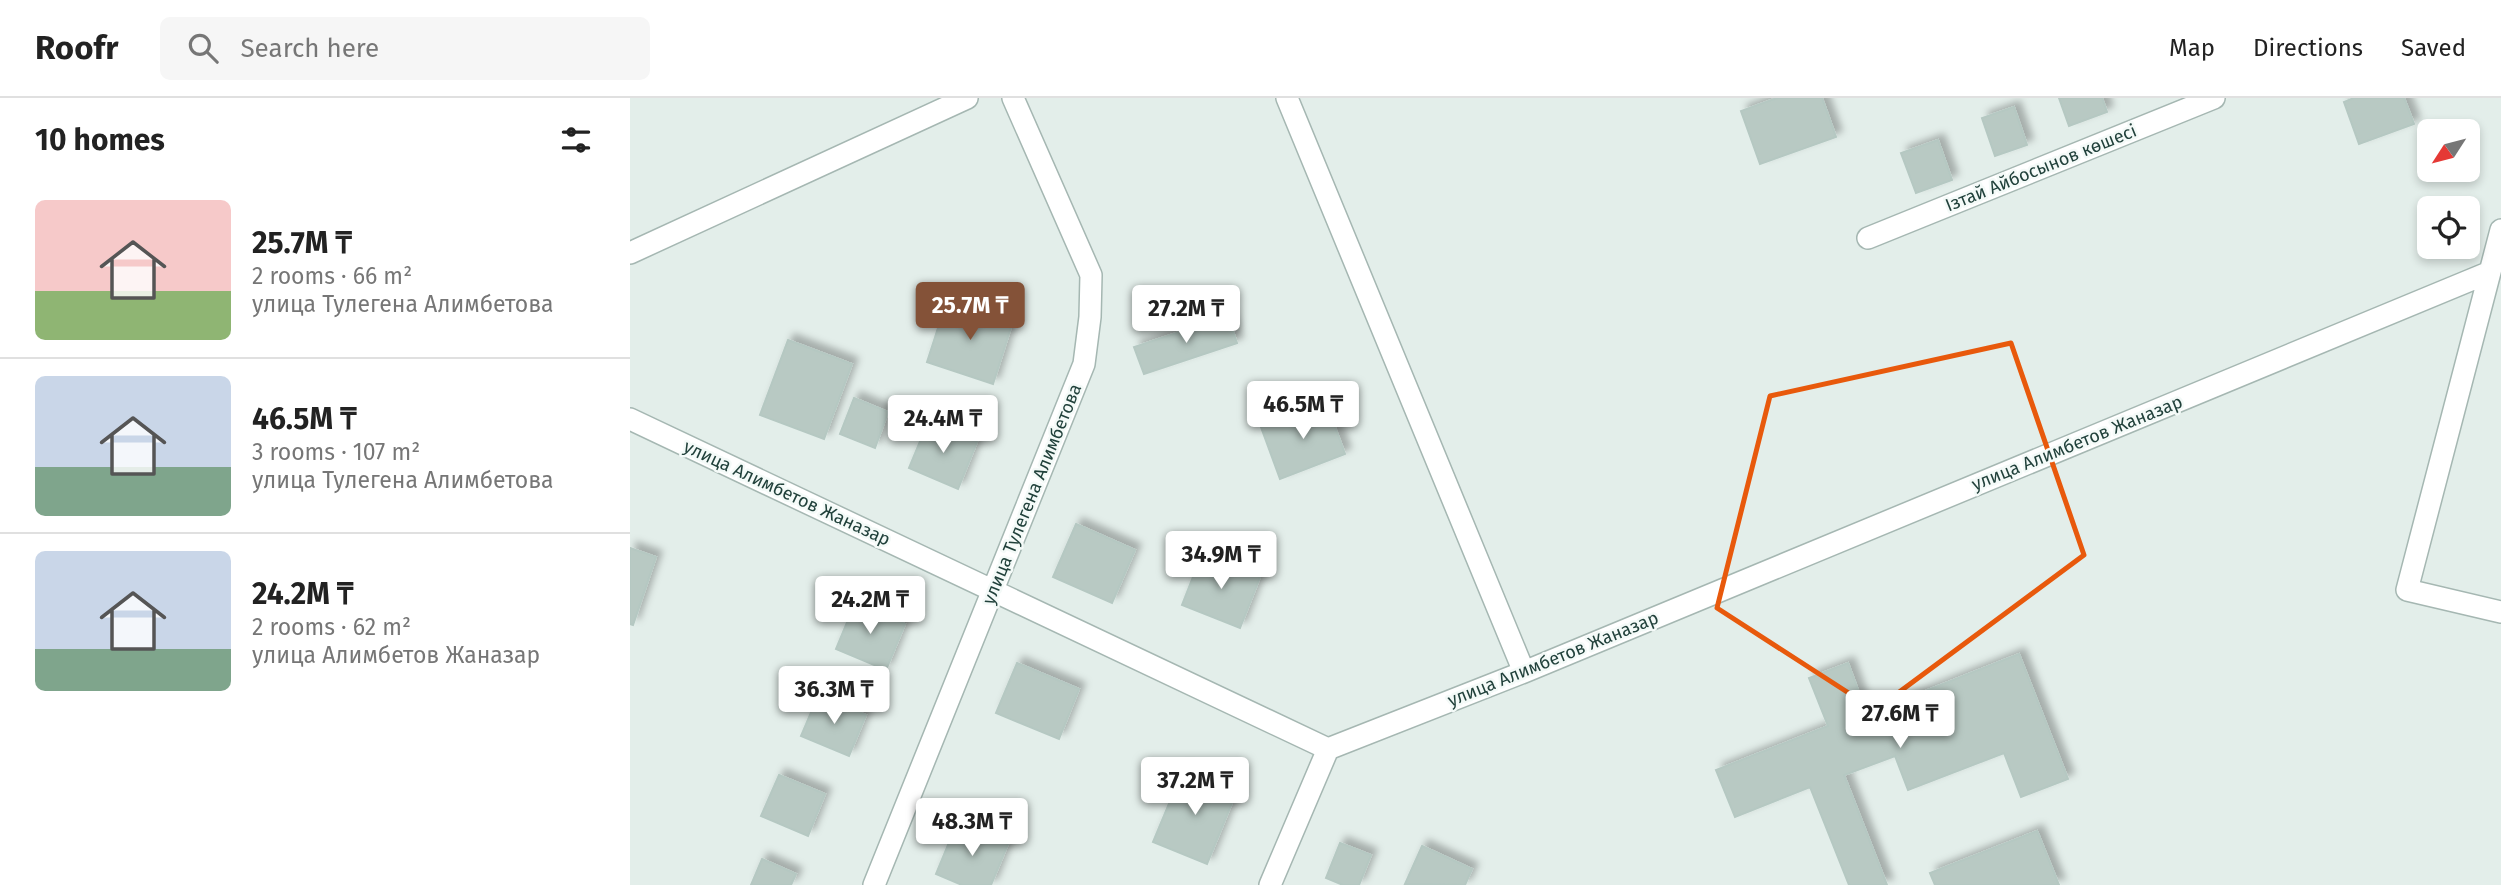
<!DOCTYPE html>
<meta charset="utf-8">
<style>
:root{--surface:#fff;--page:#f6f6f6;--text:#222;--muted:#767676;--line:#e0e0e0;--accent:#845238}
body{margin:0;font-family:"Fira Sans",sans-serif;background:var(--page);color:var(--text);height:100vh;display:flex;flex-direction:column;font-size:26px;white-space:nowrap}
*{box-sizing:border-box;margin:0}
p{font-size:23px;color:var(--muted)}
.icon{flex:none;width:38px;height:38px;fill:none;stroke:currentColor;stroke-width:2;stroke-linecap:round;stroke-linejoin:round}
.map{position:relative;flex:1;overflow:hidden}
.side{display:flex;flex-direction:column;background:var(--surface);width:630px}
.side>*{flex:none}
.needle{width:46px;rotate:234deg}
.buttons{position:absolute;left:1787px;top:21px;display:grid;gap:14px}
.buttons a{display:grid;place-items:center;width:63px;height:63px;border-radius:10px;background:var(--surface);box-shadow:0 4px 10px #0003;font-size:35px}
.price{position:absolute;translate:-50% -60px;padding:0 16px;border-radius:7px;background:#fff;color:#222;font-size:23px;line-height:46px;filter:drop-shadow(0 2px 4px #0008)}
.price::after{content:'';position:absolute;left:50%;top:42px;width:21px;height:16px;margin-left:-10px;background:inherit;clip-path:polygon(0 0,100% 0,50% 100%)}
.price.current{background:var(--accent);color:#fff}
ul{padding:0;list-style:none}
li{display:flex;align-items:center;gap:21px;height:175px;padding:0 35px}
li+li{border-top:2px solid var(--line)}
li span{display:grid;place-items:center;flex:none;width:196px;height:140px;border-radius:10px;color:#555}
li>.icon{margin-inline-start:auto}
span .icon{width:84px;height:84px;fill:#fffc;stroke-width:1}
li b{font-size:30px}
h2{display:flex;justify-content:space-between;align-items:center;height:84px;padding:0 35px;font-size:30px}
header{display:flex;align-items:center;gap:42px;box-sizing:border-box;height:98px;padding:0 35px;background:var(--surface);border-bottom:2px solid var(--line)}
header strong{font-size:33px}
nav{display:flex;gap:38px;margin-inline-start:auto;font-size:24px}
.search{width:490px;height:63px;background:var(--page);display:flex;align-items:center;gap:18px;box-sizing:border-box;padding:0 24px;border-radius:10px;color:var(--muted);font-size:26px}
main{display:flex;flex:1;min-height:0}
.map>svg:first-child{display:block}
.building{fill:#b8c9c3;stroke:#b5c8c2;stroke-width:2;filter:url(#shadow)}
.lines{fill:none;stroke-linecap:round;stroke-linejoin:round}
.minor-casing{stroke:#a5b7b2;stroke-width:24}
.minor{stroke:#fff;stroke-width:21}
.marked{fill:none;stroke:#e8590c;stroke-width:5;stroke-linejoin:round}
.labels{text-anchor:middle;stroke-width:5;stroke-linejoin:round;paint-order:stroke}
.street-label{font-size:18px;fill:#21413b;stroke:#f4faf8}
</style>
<header>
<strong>Roofr</strong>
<div class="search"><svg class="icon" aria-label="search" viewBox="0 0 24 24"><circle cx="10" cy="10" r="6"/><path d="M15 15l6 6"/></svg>Search here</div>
<nav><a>Map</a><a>Directions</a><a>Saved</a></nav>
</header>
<main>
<section class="side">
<h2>10 homes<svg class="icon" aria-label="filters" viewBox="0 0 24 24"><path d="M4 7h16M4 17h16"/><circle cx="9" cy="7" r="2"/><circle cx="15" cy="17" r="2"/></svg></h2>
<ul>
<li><span style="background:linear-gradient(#f6c9c9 65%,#8fb573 0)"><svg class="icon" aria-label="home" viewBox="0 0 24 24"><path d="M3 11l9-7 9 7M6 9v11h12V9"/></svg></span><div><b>25.7M ₸</b><p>2 rooms · 66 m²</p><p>улица Тулегена Алимбетова</p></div></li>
<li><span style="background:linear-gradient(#c9d6e8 65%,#7fa58c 0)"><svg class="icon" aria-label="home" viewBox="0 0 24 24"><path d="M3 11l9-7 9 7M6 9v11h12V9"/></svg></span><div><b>46.5M ₸</b><p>3 rooms · 107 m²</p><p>улица Тулегена Алимбетова</p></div></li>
<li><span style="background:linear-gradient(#c9d6e8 70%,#7fa58c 0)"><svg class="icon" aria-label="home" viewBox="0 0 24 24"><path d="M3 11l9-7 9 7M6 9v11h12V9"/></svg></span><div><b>24.2M ₸</b><p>2 rooms · 62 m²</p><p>улица Алимбетов Жаназар</p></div></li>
</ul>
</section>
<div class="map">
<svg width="1871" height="787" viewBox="0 0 1871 787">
<defs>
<filter id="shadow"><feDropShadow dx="6" dy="-6" stdDeviation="3.5" flood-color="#0004"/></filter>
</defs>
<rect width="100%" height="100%" fill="#e3eeea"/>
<!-- building -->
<path class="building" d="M 1147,0 L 1192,0 L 1206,39 L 1130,66 L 1111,13 Z
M 1429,0 L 1472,0 L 1477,14 L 1439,28 Z
M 1724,0 L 1774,0 L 1784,26 L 1729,46 L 1714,4 Z
M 1384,9 L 1397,47 L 1365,58 L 1352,20 Z
M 1308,42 L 1322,82 L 1286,95 L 1271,55 Z
M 317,202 L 383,223 L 363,286 L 297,264 Z
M 598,218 L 607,245 L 514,276 L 504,249 Z
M 158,242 L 222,266 L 194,341 L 130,317 Z
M 224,300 L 258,314 L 245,350 L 210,336 Z
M 696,305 L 715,356 L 650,381 L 631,329 Z
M 298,324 L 347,344 L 328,391 L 279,370 Z
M 446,426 L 505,452 L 482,505 L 423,479 Z
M 0,450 L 26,459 L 3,527 L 0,526 Z
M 572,456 L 630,479 L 610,530 L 552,507 Z
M 225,505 L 275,526 L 256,572 L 206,551 Z
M 1389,556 L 1438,681 L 1391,699 L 1374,655 L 1278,692 L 1265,658 L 1214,677 L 1257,787 L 1219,787 L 1180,689 L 1105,719 L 1086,672 L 1198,628 L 1179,580 L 1218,565 L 1237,616 Z
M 387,565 L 449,591 L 429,641 L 366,615 Z
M 188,598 L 236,617 L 219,658 L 171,638 Z
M 553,672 L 606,695 L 577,766 L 523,744 Z
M 149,677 L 195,696 L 178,738 L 131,718 Z
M 327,725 L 378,746 L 361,787 L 332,787 L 306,776 Z
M 1407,733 L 1429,787 L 1305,787 L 1300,775 Z
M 710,745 L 741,757 L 729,787 L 713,787 L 696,780 Z
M 792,748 L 842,771 L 835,787 L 775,786 Z
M 132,761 L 166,776 L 161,787 L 121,787 Z"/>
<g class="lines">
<defs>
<path id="minor" d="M 657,0 L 894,574
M 1871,132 L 1777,492 L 1871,514
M 1238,140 L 1584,0
M 0,155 L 337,0
M 0,321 L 698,651 L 894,574 L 1860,174
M 244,787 L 454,266 L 460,219 L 461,177 L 383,0
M 640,787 L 698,651"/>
</defs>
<!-- minor casing -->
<use href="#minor" class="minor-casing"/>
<!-- minor -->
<use href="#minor" class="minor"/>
</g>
<!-- marked area -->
<path class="marked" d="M 1381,245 L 1454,457 L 1245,612 L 1087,510 L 1140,298 Z"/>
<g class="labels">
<!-- street labels -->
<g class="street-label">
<text transform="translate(1411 70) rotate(-22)" y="6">Ізтай Айбосынов көшесі</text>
<text transform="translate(1447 345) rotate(-22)" y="6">улица Алимбетов Жаназар</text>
<text transform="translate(157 395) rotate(25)" y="6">улица Алимбетов Жаназар</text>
<text transform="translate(402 396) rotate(-68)" y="6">улица Тулегена Алимбетова</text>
<text transform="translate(923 561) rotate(-22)" y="6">улица Алимбетов Жаназар</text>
</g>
</g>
</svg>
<div class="buttons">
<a><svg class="needle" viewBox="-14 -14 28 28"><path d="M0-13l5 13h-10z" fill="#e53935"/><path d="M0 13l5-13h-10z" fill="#767676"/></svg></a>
<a><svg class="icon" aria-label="locate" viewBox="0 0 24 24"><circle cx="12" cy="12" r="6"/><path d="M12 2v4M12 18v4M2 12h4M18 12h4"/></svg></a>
</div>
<b class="price current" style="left:340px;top:244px">25.7M ₸</b>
<b class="price" style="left:556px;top:247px">27.2M ₸</b>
<b class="price" style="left:673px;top:343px">46.5M ₸</b>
<b class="price" style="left:313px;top:357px">24.4M ₸</b>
<b class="price" style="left:591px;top:493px">34.9M ₸</b>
<b class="price" style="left:240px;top:538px">24.2M ₸</b>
<b class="price" style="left:204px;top:628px">36.3M ₸</b>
<b class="price" style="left:1270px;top:652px">27.6M ₸</b>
<b class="price" style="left:565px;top:719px">37.2M ₸</b>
<b class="price" style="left:342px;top:760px">48.3M ₸</b>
</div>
</main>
